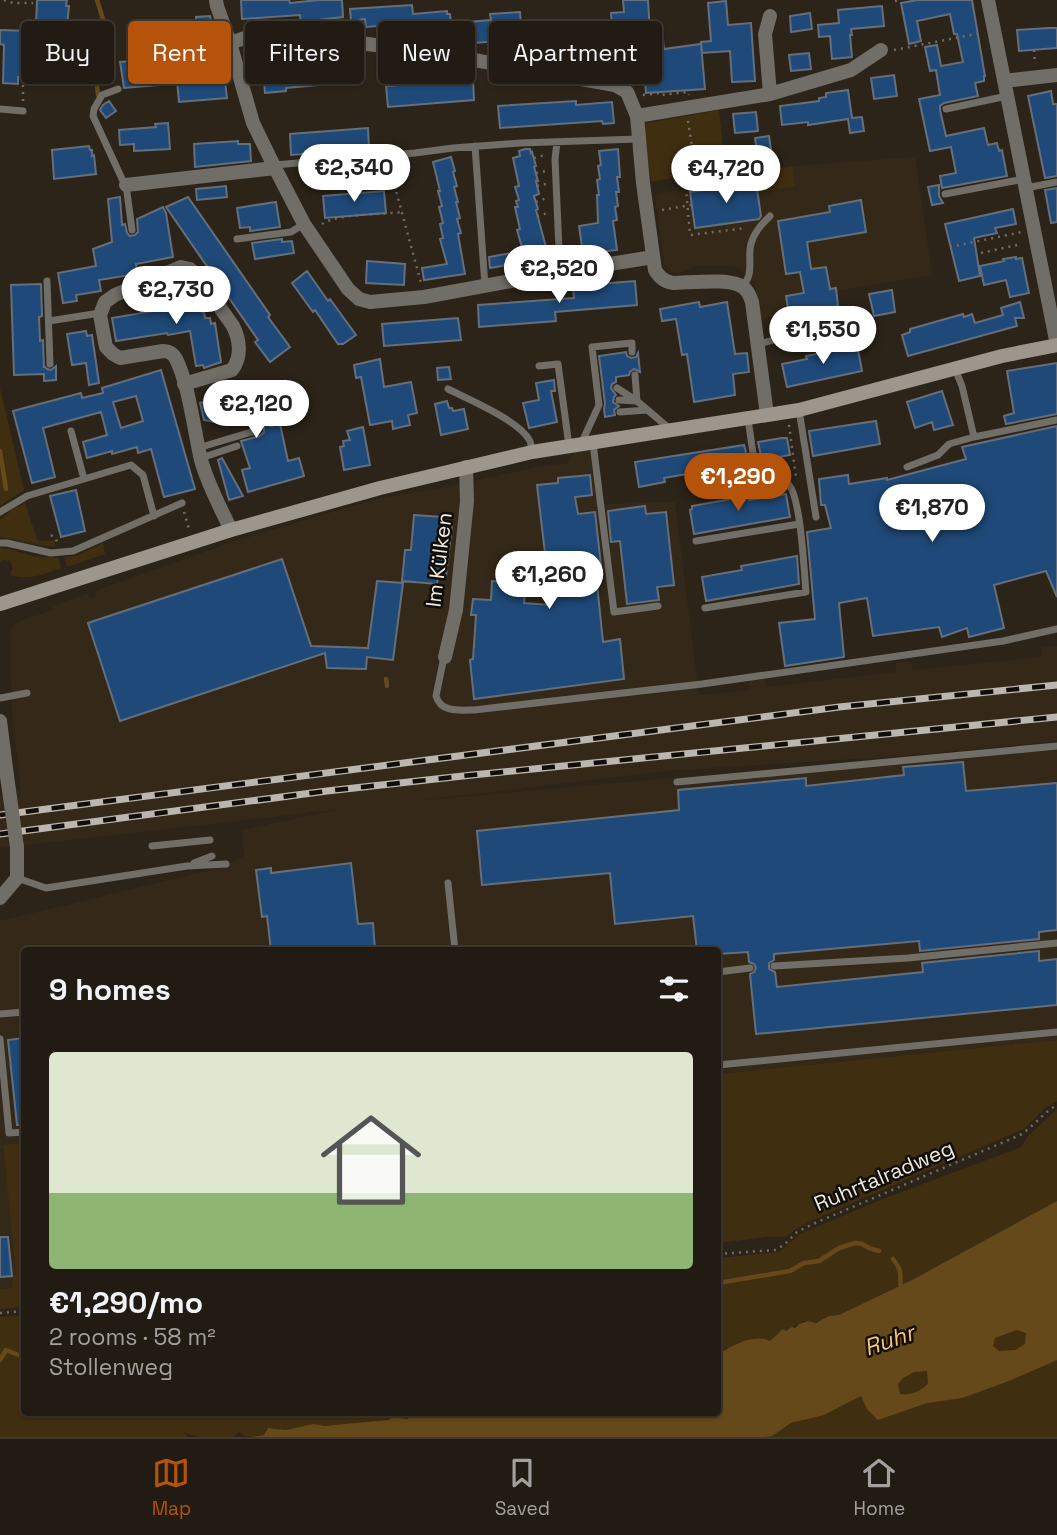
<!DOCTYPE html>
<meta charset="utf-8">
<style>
:root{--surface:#211b13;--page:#29241c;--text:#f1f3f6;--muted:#a2a1a0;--line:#3e3933;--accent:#b45309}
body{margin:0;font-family:"Space Grotesk",sans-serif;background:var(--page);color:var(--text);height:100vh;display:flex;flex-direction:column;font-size:26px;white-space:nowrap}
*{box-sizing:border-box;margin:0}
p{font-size:23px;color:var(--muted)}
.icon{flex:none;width:38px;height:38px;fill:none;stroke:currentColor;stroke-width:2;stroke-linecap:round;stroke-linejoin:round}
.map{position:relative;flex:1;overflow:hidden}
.sheet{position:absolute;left:21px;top:947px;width:700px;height:469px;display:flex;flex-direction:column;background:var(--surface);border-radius:7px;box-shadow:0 2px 5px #0004,0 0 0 2px var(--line)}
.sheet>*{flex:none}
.hud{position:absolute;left:21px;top:21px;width:700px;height:63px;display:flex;gap:14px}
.price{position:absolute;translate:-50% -60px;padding:0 16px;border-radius:24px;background:#fff;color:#222;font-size:23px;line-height:46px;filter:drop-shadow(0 2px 4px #0008)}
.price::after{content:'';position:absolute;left:50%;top:42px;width:21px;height:16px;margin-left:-10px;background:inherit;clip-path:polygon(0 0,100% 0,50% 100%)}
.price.on{background:var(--accent);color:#fff}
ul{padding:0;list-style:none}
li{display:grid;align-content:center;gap:14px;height:371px;padding:0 28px}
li+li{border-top:2px solid var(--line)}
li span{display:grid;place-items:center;height:217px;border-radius:7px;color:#555}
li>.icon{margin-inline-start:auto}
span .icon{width:126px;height:126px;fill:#fffc;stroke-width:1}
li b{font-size:30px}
h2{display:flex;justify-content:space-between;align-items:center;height:84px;padding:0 28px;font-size:30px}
.pill{padding:0 24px;border-radius:7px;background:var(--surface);box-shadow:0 2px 5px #0004,0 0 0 2px var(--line);font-size:24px;line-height:63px}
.pill.on{background:var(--accent);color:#fff}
.dock{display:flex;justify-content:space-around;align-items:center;height:98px;border-top:2px solid var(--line);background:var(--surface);font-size:19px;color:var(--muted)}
.dock a{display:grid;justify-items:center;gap:4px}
.dock .on{color:var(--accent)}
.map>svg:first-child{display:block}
.built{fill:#342918}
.green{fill:#402e10}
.water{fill:#65491a;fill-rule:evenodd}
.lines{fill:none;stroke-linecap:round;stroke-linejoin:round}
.stream{stroke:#65491a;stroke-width:4.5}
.building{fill:#1f4978;stroke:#646f7b;stroke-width:2;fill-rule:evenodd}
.path{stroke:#736c62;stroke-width:2.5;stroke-dasharray:2 5;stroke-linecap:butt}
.service{stroke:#716d67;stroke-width:7}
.minor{stroke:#716d67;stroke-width:14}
.secondary{stroke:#9c968c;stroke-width:14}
.rail-casing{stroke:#bcb6ae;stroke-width:7}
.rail{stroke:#110e09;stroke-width:4.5;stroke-dasharray:13;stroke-linecap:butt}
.minor-bridge{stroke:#716d67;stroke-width:14}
.labels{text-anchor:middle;stroke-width:5;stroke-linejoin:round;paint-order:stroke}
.street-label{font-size:21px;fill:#f0ebe3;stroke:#110e09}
.water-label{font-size:23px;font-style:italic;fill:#fcc56e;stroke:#110e09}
</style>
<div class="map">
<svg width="1057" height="1437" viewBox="0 0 1057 1437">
<rect width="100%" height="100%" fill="#2c2419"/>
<!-- built -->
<path class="built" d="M 915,157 L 932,275 L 837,291 L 838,306 L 760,319 L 755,283 L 740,269 L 732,266 L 697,266 L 677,274 L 671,272 L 664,264 L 655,195 L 792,166 Z
M 593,443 L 601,504 L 675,502 L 699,695 L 750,690 L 749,679 L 765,677 L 766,687 L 896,672 L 896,662 L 911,661 L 913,670 L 1042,657 L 1042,647 L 1057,646 L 1057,741 L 903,756 L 675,770 L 416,801 L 1057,743 L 1057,1040 L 718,1074 L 718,950 L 24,950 L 24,1143 L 3,1146 L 16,1275 L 13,1288 L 0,1289 L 0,921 L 223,867 L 244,856 L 242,830 L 341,809 L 0,848 L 0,796 L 21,791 L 12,713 L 10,633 L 13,626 L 20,621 L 53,610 L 53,606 L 69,600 L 87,594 L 91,598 L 96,595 L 95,591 L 238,540 L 379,498 L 441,488 L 547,465 L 567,464 L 580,445 Z"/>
<!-- green -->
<path class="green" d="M 719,110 L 725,167 L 651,182 L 643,124 Z
M 792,166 L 795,186 L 761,193 L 757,173 Z
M 0,388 L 24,490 L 0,506 Z
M 25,503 L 37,539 L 40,541 L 54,540 L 56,547 C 37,545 19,540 0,537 L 0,520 L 13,509 Z
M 103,543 L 105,554 L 67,567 L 64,557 L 77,556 Z
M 0,548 L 9,549 L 33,556 L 59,558 L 61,568 C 44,574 29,581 10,575 L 13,567 L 10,561 L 3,560 L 0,562 Z
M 1057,1040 L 1057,1101 L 1045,1108 L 1024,1129 L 811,1221 L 796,1229 L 786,1237 L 768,1237 L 718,1243 L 718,1074 Z
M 1057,1109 L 1057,1201 L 912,1280 L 839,1315 C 829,1315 826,1320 817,1322 C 814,1323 810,1321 806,1321 C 799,1322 793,1328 786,1331 L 783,1330 L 770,1341 C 747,1338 738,1344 718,1354 L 718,1258 L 779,1252 L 800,1234 L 880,1200 L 1021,1147 L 1027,1137 Z
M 24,1143 L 24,1307 L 0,1309 L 0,1289 L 13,1288 L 12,1276 L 16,1275 L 3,1145 Z
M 1057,1300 L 1057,1437 L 685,1437 Z
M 24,1315 L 24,1412 L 390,1412 L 389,1417 L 391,1419 L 354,1424 L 325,1426 L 314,1425 L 286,1430 L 273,1428 L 267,1430 L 264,1435 L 246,1437 L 239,1432 L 233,1437 L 197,1437 L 183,1432 L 189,1437 L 0,1437 L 0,1317 Z
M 394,1412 L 476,1412 L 450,1416 L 441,1414 C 435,1417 405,1419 397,1417 Z"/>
<!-- water -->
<path class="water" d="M 1057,1201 L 1057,1360 L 1009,1381 L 962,1398 L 927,1403 L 878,1420 L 867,1409 L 861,1396 L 824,1415 L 791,1423 L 772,1436 L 765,1437 L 250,1437 L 264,1435 L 268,1428 L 286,1430 L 313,1424 L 325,1426 L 387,1420 L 391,1419 L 389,1417 L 390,1412 L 394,1412 L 397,1417 L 407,1419 C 417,1412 431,1420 441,1414 L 450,1416 L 477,1412 L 718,1412 L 718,1354 C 733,1346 752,1333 770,1341 L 783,1329 L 786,1331 L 792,1327 L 795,1328 L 799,1324 L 808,1321 L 816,1323 L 829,1316 L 839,1315 L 912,1280 ZM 1017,1330 L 1026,1333 L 1025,1344 L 1015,1350 L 999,1351 L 993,1346 L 995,1338 ZM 914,1372 L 927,1371 L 928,1383 C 922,1391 910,1396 900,1394 L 898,1384 L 903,1378 Z"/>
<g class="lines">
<!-- stream -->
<path class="stream" d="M 97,0 L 106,29 L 106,38 L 96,78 L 98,95
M 0,451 L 6,489
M 386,679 L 387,686
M 893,1259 C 906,1276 897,1276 902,1291
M 718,1283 L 790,1271 L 804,1263 L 819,1261 L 839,1248 L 855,1243 L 862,1244 L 869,1248 L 879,1251
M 0,1360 L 6,1350 L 21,1356 L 24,1355"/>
</g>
<!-- building -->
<path class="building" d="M 37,0 L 67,0 L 66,6 L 69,6 L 66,36 L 62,36 L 62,60 L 58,60 L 57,76 L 24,75 L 24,77 L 18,77 L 18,84 L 3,83 L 4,45 L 0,44 L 0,30 L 30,31 L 30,26 L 36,26 Z
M 241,0 L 289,0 L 290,3 L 319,0 L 342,0 L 343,17 L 301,22 L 300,15 L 242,19 Z
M 623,0 L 648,0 L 650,34 L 662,32 L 664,49 L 701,44 L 705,89 L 646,93 L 643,54 L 641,54 L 638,25 L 627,25 L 622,23 L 612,27 L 611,13 L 624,12 Z
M 917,0 L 972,0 L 985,76 L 984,76 L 984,81 L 975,83 L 978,96 L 944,103 L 940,106 L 940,110 L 946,136 L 984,128 L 988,145 L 997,143 L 999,151 L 1002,150 L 1007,176 L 942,188 L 940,176 L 956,173 L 951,147 L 930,151 L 919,99 L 940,95 L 936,70 L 930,71 L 925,47 L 937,45 L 941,66 L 963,62 L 957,34 L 954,34 L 950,14 L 917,21 L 921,41 L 909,44 L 901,3 Z
M 726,1 L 728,25 L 751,23 L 755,81 L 732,82 L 730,51 L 702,53 L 701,42 L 711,41 L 708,3 Z
M 412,5 L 413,14 L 447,11 L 447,14 L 450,14 L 452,32 L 421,35 L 420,27 L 404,29 L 403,24 L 366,27 L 365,19 L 351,21 L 350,9 Z
M 882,6 L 884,26 L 851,29 L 852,35 L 850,35 L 852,57 L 832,59 L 830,36 L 819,37 L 818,25 L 839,23 L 838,10 Z
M 520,12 L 521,26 L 566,22 L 567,44 L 609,41 L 610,60 L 581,62 L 580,54 L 564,55 L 564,51 L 529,54 L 529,51 L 518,52 L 517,45 L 511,46 L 511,40 L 475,43 L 474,34 L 457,36 L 456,23 L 491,20 L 490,14 Z
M 810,13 L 812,29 L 791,32 L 790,16 Z
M 210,16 L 213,30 L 207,30 L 208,41 L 167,44 L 170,61 L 164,62 L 170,84 L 124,88 L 120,62 L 156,59 L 147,28 L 164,26 L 164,24 L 196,21 L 196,17 Z
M 1049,28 L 1057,28 L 1057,48 L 1019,51 L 1017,30 Z
M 809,53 L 811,69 L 791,71 L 789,55 Z
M 359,61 L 361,81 L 286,88 L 286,91 L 265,93 L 263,72 L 285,71 L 285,67 Z
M 894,75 L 897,96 L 874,99 L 871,78 Z
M 222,77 L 222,81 L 225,81 L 227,98 L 179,102 L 177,81 Z
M 473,80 L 474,100 L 388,107 L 386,86 Z
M 848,90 L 852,118 L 862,117 L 864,131 L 850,133 L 848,119 L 808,125 L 808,122 L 782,125 L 780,106 L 819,101 L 819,98 L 826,97 L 826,93 Z
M 1051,91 L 1053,104 L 1057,104 L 1057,176 L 1045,178 L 1028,96 Z
M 109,101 L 116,111 L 106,118 L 100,110 L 103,105 Z
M 576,101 L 576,105 L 612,102 L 614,123 L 603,124 L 602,121 L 500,128 L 498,106 Z
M 756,112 L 758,131 L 735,133 L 733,114 Z
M 168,123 L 170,149 L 134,151 L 134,144 L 120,145 L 119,130 L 156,127 L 155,124 Z
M 368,128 L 369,149 L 291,155 L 290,134 Z
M 769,136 L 771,150 L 757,152 L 755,138 Z
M 238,141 L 238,144 L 250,144 L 251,161 L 195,167 L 194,144 Z
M 89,146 L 90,150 L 92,150 L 92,156 L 94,155 L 96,174 L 54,179 L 52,150 Z
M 525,149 L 530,149 L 531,153 L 532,152 L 536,166 L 534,167 L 538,181 L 536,181 L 539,194 L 534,196 L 538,209 L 536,210 L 546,247 L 552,246 L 553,257 L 490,268 L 489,257 L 523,251 L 517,230 L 520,229 L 515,207 L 518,207 L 516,201 L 519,200 L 515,187 L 519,186 L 513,158 L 520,156 L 519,151 Z
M 618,149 L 620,177 L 617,177 L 619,192 L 616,192 L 618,206 L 615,207 L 617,220 L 613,221 L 617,250 L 583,254 L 579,226 L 598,223 L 597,195 L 599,195 L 597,180 L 600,179 L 598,166 L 601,165 L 599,151 Z
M 451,157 L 455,171 L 453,172 L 457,186 L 454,187 L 458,202 L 456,202 L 460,218 L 457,219 L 461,233 L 458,234 L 465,274 L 424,280 L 422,268 L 447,264 L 440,239 L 443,238 L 440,224 L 443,223 L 439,207 L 442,206 L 438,191 L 440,191 L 433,162 Z
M 756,182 L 761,216 L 759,219 L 695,228 L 690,192 Z
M 939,185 L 939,196 L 943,203 L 932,205 L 928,187 Z
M 226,186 L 227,197 L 197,200 L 196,189 Z
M 1057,188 L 1057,222 L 1051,223 L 1045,190 Z
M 384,191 L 386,213 L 325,218 L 323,196 Z
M 120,197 L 122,225 L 125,224 L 127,233 L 130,236 L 135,235 L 138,232 L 137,219 L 163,207 L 166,213 L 173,257 L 136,264 L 137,274 L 99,280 L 101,291 L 76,295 L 77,301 L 63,303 L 58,273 L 96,266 L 93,249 L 112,242 L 108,199 Z
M 188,197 L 270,315 L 268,317 L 290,347 L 270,362 L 255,342 L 258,340 L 166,207 Z
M 861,200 L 866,232 L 807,242 L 811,269 L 826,267 L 830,289 L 836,288 L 838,306 L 789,314 L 786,296 L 804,293 L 800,272 L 786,274 L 778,221 L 830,212 L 829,206 Z
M 276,202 L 280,227 L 250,231 L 250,227 L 240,228 L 237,208 Z
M 1013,209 L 1016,224 L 995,228 L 997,233 L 974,238 L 980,276 L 959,281 L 945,224 Z
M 282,239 L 282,242 L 292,241 L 294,253 L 255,259 L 252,243 Z
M 1016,257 L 1016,259 L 1022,258 L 1029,293 L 1010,297 L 1006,280 L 984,285 L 980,266 L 1004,261 L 1003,259 Z
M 367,261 L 405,264 L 404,285 L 366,283 Z
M 307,271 L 328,301 L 330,299 L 356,335 L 343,344 L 338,344 L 315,310 L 313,312 L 292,283 Z
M 635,281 L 637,305 L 555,312 L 556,321 L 479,327 L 478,305 L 574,298 L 573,286 Z
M 41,284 L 42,316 L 39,317 L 40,341 L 43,340 L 44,368 L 44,366 L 47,369 L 51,370 L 56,366 L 56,380 L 44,381 L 44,374 L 14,375 L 11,285 Z
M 194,288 L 199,295 L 202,312 L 204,312 L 205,318 L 210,318 L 211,324 L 215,323 L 221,362 L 204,368 L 203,365 L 196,366 L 190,331 L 168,335 L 167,333 L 116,341 L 112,318 L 177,307 L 174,291 Z
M 892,290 L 895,312 L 874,316 L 869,294 Z
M 699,302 L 700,307 L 727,302 L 735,354 L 747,353 L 749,372 L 733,374 L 735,395 L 694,402 L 687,354 L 682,355 L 676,319 L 662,321 L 660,309 Z
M 1020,302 L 1024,318 L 1015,318 L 1017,326 L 908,356 L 902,335 L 910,332 L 910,329 L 963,314 L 964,317 L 972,314 L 975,323 L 1003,315 L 1001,308 Z
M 458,318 L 461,340 L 384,346 L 382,324 Z
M 86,331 L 87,336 L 92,335 L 99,383 L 89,385 L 86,363 L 72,365 L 67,334 Z
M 857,344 L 862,371 L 787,387 L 782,364 L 807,359 L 806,356 L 844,349 L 844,346 Z
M 626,352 L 627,356 L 631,358 L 636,357 L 638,353 L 640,372 L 634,369 L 630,372 L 629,375 L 616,377 L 616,382 L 612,384 L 611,388 L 616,395 L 614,397 L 613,402 L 619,406 L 614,410 L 615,415 L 605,417 L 604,409 L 605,404 L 599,356 Z
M 380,359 L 384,387 L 411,382 L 417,413 L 408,415 L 410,425 L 393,429 L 392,421 L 370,425 L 361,377 L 356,378 L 354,365 Z
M 1057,363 L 1057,414 L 1006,424 L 1004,416 L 1014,413 L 1007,371 Z
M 449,367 L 451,379 L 438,380 L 437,368 Z
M 161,370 L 195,489 L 164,497 L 151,449 L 138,453 L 137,447 L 112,454 L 112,451 L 87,458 L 83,442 L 107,435 L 101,412 L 43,428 L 55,477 L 32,483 L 13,411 L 81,393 L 82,398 L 103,393 L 102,388 ZM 136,396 L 143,421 L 121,428 L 113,402 Z
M 554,380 L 555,391 L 551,391 L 557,422 L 529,428 L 523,403 L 539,400 L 536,383 Z
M 255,386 L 262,414 L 268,414 L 270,426 L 280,424 L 288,461 L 299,458 L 304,476 L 248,492 L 242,470 L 250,468 L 241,441 L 260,436 L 264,432 L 264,428 L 260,424 L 253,425 L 252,419 L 240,416 L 234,421 L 224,424 L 204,420 L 200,403 Z
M 942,391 L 953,425 L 934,430 L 932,422 L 915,428 L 907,402 Z
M 447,401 L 449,408 L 452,408 L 453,411 L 464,409 L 468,429 L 441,435 L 435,404 Z
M 876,421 L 880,444 L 813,456 L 809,431 Z
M 1057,426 L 1057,597 L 1046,571 L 994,585 L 1004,628 L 969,637 L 967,628 L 942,637 L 939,627 L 873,636 L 867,598 L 839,603 L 844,657 L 785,666 L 779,623 L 815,619 L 807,532 L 831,528 L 825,505 L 821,505 L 819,479 L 848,475 L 849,484 L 887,478 L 887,480 L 966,459 L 962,447 Z
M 363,427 L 370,465 L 344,470 L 340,447 L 344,446 L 343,441 L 350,440 L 347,431 Z
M 782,438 L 787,438 L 790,455 L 762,460 L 758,442 Z
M 744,445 L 749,463 L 664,478 L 665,482 L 639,487 L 635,462 Z
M 222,458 L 243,496 L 229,500 L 218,460 Z
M 590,475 L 592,495 L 575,497 L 578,514 L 595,512 L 602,574 L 596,574 L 603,642 L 620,639 L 624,679 L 474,699 L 470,660 L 473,659 L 476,615 L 471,615 L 473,599 L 491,600 L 492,581 L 526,583 L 524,603 L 551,605 L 537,485 L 558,483 L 558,478 Z
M 76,490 L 85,531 L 61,537 L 50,496 Z
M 786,494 L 790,517 L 694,534 L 690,510 L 692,509 L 692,506 L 748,496 L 749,500 Z
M 645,506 L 646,514 L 666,512 L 674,585 L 657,587 L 659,600 L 627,604 L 620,541 L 611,542 L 608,511 Z
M 414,515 L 443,517 L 442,524 L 452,525 L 446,576 L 438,576 L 437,584 L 402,581 L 405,550 L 411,550 Z
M 797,556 L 799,584 L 706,601 L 702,577 L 742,570 L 741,566 Z
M 282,559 L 311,646 L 368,648 L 377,581 L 403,583 L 393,660 L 367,657 L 366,669 L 327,668 L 325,653 L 120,721 L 88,623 Z
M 963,762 L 966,791 L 1057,783 L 1057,930 L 1039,932 L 1039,939 L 920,951 L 919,941 L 774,954 L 774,960 L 769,963 L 769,969 L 775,972 L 777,987 L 923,972 L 922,963 L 1039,951 L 1039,961 L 1057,959 L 1057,1005 L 756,1034 L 750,974 L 754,972 L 756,968 L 754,964 L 749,962 L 748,952 L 718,954 L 718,950 L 697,950 L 693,916 L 615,924 L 610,873 L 482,885 L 477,831 L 679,810 L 678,790 L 806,778 L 806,786 L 904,775 L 903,767 Z
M 351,863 L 358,924 L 373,923 L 375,950 L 271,950 L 267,916 L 262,917 L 256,870 L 271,868 L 271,873 Z
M 24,1038 L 24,1124 L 17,1125 L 8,1040 Z
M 0,1237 L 8,1237 L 12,1276 L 0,1277 Z"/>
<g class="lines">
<!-- path -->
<path class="path" d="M 4,0 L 13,3 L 33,3
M 895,1 L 901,0
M 894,50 L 981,33
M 1034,50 L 1035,64
M 643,95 L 660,93 L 661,95 L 688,92 L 689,95
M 23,101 L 23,78 L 66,79 L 67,60
M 688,121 L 693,152 L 692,156 L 684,164 L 690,235 L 746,228
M 534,158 L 545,155
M 389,165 L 421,283
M 536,173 L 546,171
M 537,186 L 546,184
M 536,202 L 547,198
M 662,210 L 691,205
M 537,216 L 548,213
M 322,224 C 339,213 380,215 401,212
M 950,247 L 1022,232
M 981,253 L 1022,244
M 789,425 L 796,478
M 184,512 L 189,529
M 51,535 L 56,539 L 57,542
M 718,1254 L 775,1250 L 784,1245 L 797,1232 L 813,1224 L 1020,1135 C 1034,1126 1043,1113 1057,1105
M 0,1313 L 24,1311"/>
<!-- service -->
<path class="service" d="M 622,29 L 628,76 L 627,91
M 118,89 L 102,95 L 94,109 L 93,116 L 123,181 L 126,185 L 132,230
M 0,109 L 23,111
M 946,109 L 1007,96
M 557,142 L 555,159 L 560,272
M 475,146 L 485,286
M 274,165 L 415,153 L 453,148 L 520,143 L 638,139
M 1026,188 L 1057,182
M 945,194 L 1024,179
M 237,239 L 291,232 L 304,224
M 47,281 L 50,364
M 742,286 C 755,275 747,258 751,244 C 754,232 762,224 770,216
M 49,321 L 100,313
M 758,344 L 868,317
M 539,366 L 558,364 L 569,446
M 955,369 L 962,386 L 974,437
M 635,375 L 637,401
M 617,388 L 637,401 L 671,430
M 448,389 C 468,399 520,421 530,441 C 531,443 531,449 532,452
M 619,400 L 636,401
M 799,410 L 816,517
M 620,412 L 647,410
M 71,431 L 84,479
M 593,443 L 614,612 L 658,606
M 581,444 L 599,405 L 592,347 L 632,343 L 632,352
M 198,448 L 258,430
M 201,458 L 237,446
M 907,467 L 938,455 L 949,444 L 974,437 L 1057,420
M 0,512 L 27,496 L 131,465 L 143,475 L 154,516
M 696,541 L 799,524
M 0,543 L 7,543 L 51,553 L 73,551 L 182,503
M 705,608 L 806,592 C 804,571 801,499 789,485 C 779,473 762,475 754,460 L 748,419
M 444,657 L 436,696 C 441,713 459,710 474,710 L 702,684 L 1003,641 L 1057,629
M 0,698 L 27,693
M 677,782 L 1057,746
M 152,846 L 210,840
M 194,863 L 212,856
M 17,878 L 46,888 L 187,866 L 226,864
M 448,883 L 455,950
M 774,966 L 908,958 L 1057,943
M 718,972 L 750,968
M 0,1014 L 24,1012
M 0,1039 L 9,1133 L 24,1132
M 718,1065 L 1057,1032"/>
<!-- minor -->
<path class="minor" d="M 216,0 L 217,6 L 230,43 L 253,123 L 275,168 L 304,224 L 348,289 L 359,299 L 370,302 L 424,297 L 560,272 L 653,257
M 988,0 L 1057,345
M 770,16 L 765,34 L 770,94
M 230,43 L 256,34 L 294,34 L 434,53 L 615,85 L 627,92 L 637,116 L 643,183 L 655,270 C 660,278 664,281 673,283 C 690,283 732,277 744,288 C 749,292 750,297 752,302 L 767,415
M 1004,81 L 1057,75
M 637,116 L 770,94 L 851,70 L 881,50
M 126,185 L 275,168
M 184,384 L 232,370 C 242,357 240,340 233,326 L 197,275 L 190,269 L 181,267 L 115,295 L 105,302 L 100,315 L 106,347 L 113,354 L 120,358 L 163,351 C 169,351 173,353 176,359 C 189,385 194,430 201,460 C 208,485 220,507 231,530
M 445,657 L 456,610 L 467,501 L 466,467
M 0,721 L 7,776
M 0,898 L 17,878 L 17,847"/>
<!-- secondary -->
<path class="secondary" d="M 0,604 L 231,530 L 380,488 L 532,452 L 799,410 L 1002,356 L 1057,345"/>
<defs>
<path id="rail" d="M 0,815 L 839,707 L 1057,685
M 0,834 L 327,791 L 472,775 L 1057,717"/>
</defs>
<!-- rail casing -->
<use href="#rail" class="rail-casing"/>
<!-- rail -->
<use href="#rail" class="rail"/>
<!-- minor-bridge -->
<path class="minor-bridge" d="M 7,776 L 17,847"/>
</g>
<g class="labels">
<!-- street labels -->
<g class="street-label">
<text transform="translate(439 560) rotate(-83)" y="7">Im Külken</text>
<text transform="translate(884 1176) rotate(-23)" y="7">Ruhrtalradweg</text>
</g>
<!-- water labels -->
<g class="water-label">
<text transform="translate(889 1340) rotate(-19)" y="8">Ruhr</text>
</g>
</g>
</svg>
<b class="price" style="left:354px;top:204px">€2,340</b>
<b class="price" style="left:726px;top:205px">€4,720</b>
<b class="price" style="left:559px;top:305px">€2,520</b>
<b class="price" style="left:176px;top:326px">€2,730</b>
<b class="price" style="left:823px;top:366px">€1,530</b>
<b class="price" style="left:256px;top:440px">€2,120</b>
<b class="price on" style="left:738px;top:513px">€1,290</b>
<b class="price" style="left:932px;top:544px">€1,870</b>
<b class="price" style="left:549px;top:611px">€1,260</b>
<div class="hud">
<a class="pill">Buy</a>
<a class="pill on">Rent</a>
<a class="pill">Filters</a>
<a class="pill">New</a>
<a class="pill">Apartment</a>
</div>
<section class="sheet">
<h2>9 homes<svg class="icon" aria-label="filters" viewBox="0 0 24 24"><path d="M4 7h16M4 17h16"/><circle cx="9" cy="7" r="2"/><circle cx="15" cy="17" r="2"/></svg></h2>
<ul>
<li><span style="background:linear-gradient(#dfe7d0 65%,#8fb573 0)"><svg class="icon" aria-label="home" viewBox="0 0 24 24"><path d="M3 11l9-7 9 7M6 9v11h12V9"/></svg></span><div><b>€1,290/mo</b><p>2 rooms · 58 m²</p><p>Stollenweg</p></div></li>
</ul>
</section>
</div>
<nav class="dock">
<a class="on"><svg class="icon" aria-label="map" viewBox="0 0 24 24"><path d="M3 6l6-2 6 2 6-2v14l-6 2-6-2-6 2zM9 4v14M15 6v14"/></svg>Map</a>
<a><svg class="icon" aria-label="saved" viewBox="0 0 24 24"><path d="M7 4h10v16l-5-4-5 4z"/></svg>Saved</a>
<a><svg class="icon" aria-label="home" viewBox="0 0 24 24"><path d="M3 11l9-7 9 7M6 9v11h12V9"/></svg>Home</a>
</nav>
